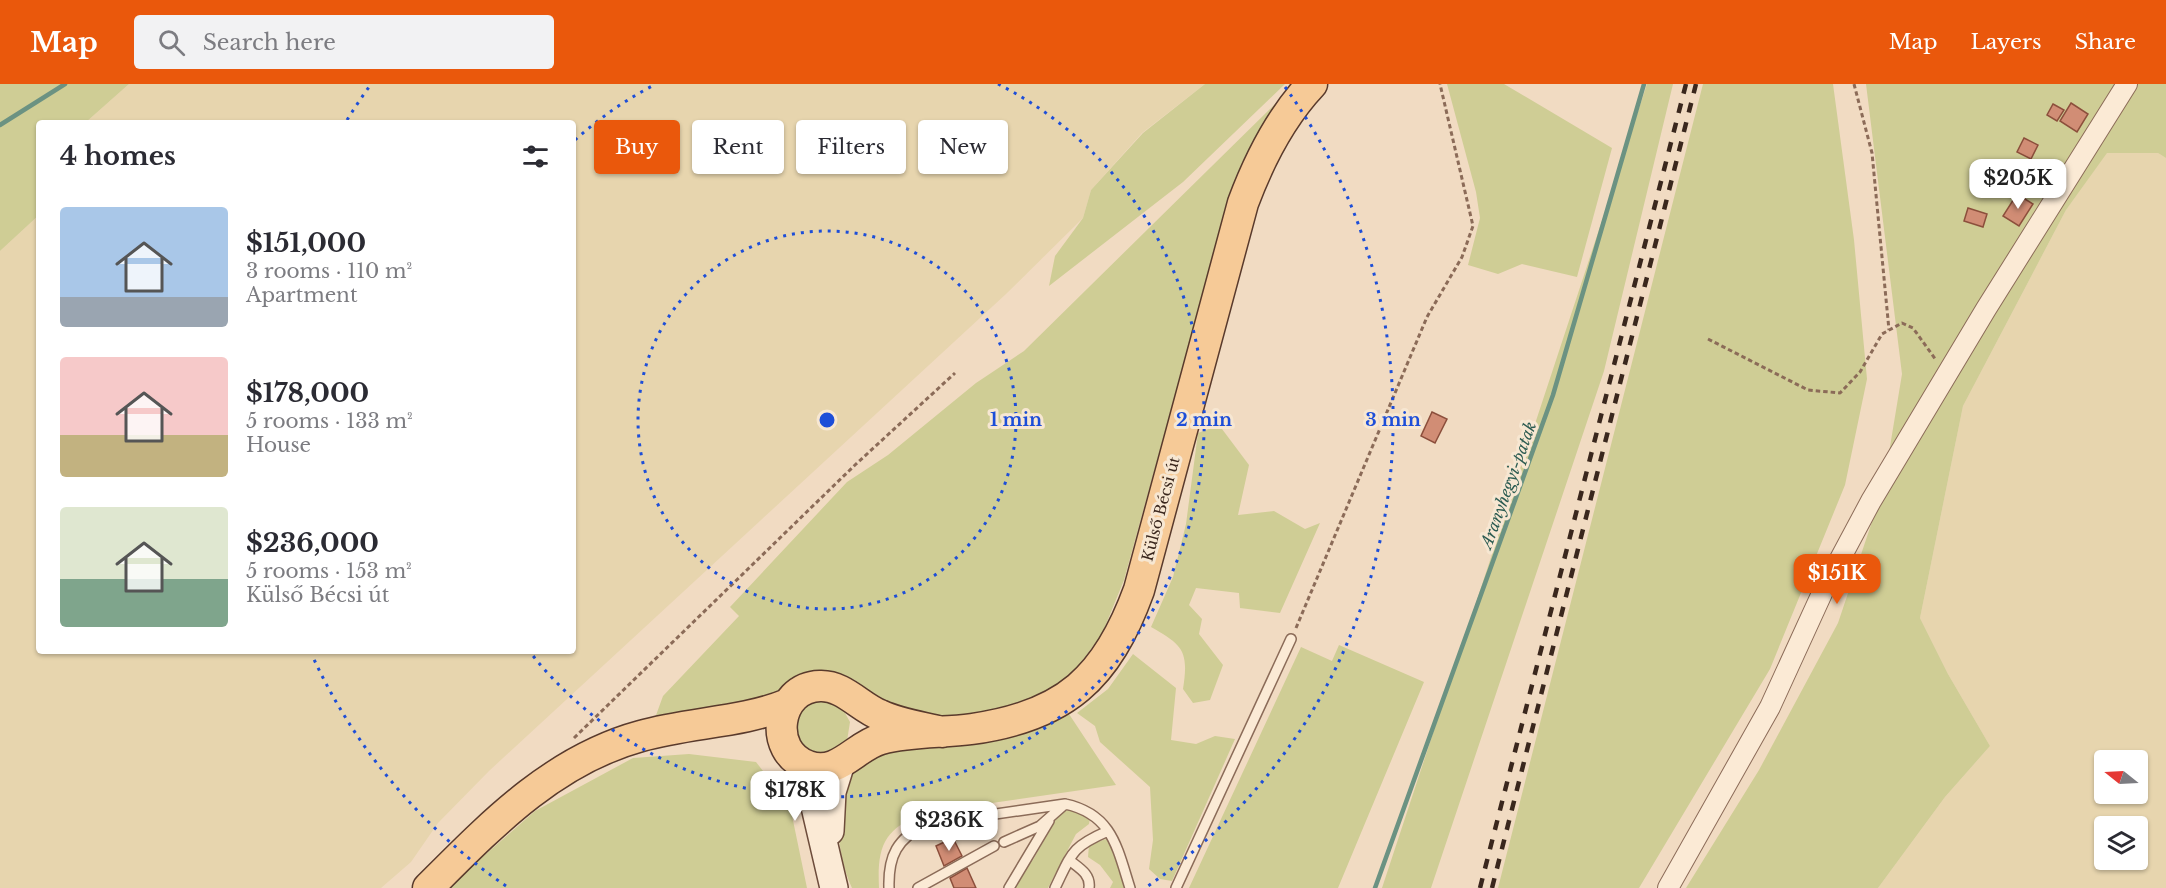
<!DOCTYPE html>
<meta charset="utf-8">
<style>
:root{--surface:#fff;--page:#f2f2f3;--text:#2b2b33;--muted:#7c7c81;--accent:#ea580c}
body{margin:0;font-family:"Libre Baskerville",serif;background:var(--page);color:var(--text);height:100vh;display:flex;flex-direction:column;font-size:22px;white-space:nowrap}
*{box-sizing:border-box;margin:0}
p{font-size:20px;color:var(--muted)}
.icon{flex:none;width:33px;height:33px;fill:none;stroke:currentColor;stroke-width:2;stroke-linecap:round;stroke-linejoin:round}
.map{position:relative;flex:1;overflow:hidden}
.drawer{position:absolute;left:36px;top:36px;width:540px;height:534px;display:flex;flex-direction:column;background:var(--surface);border-radius:6px;box-shadow:0 2px 4px #0004}
.drawer>*{flex:none}
.top-card{position:absolute;left:594px;top:36px;width:570px;height:54px;display:flex;gap:12px}
.needle{width:39px;rotate:288deg}
.controls{position:absolute;left:2094px;top:666px;display:grid;gap:12px}
.controls a{display:grid;place-items:center;width:54px;height:54px;border-radius:6px;background:var(--surface);box-shadow:0 2px 4px #0004;font-size:30px}
.price{position:absolute;translate:-50% -51px;padding:0 14px;border-radius:12px;background:#fff;color:#222;font-size:20px;line-height:39px;filter:drop-shadow(0 2px 3px #0008)}
.price::after{content:'';position:absolute;left:50%;top:36px;width:18px;height:14px;margin-left:-9px;background:inherit;clip-path:polygon(0 0,100% 0,50% 100%)}
.price.selected{background:var(--accent);color:#fff}
ul{padding:0;list-style:none}
li{display:flex;align-items:center;gap:18px;height:150px;padding:0 24px}
li span{display:grid;place-items:center;flex:none;width:168px;height:120px;border-radius:6px;color:#555}
li>.icon{margin-inline-start:auto}
span .icon{width:72px;height:72px;fill:#fffc;stroke-width:1}
li b{font-size:26px}
h2{display:flex;justify-content:space-between;align-items:center;height:72px;padding:0 24px;font-size:26px}
.tag{padding:0 21px;border-radius:6px;background:var(--surface);box-shadow:0 2px 4px #0004;font-size:21px;line-height:54px}
.tag.selected{background:var(--accent);color:#fff}
header{display:flex;align-items:center;gap:36px;box-sizing:border-box;height:84px;padding:0 30px;background:var(--accent);color:#fff}
header strong{font-size:28px}
nav{display:flex;gap:33px;margin-inline-start:auto;font-size:21px}
.search{width:420px;height:54px;background:var(--page);display:flex;align-items:center;gap:15px;box-sizing:border-box;padding:0 21px;border-radius:6px;color:var(--muted);font-size:22px}
.map>svg:first-child{display:block}
.farmland{fill:#e7d5ae;fill-rule:evenodd}
.green{fill:#cfcd95}
.lines{fill:none;stroke-linecap:round;stroke-linejoin:round}
.stream{stroke:#6b9282;stroke-width:4.5}
.building{fill:#d18d75;stroke:#8c4f3c;stroke-width:1.5}
.lane-casing{stroke:#8b6b58;stroke-width:12}
.street-casing{stroke:#8b6b58;stroke-width:22}
.secondary-casing{stroke:#6d4c3b;stroke-width:30}
.primary-casing{stroke:#593a2c;stroke-width:33}
.path{stroke:#8b6b58;stroke-width:3;stroke-dasharray:4.5 3;stroke-linecap:butt}
.lane{stroke:#fbead5;stroke-width:9}
.street{stroke:#fbead5;stroke-width:20}
.secondary{stroke:#fbead5;stroke-width:27}
.primary{stroke:#f6ca97;stroke-width:30}
.rail{stroke:#3a271d;stroke-width:4.5;stroke-dasharray:10 10;stroke-linecap:butt}
.ring{fill:none;stroke:#1d4ed8;stroke-width:3;stroke-dasharray:3 6}
.labels{text-anchor:middle;stroke-width:6;stroke-linejoin:round;paint-order:stroke}
.street-label{font-size:15px;fill:#3a271d;stroke:#f7e7d2}
.water-label{font-size:16px;font-style:italic;fill:#2b5b51;stroke:#f7e7d2}
.centre{fill:#1d4ed8;stroke:#f7e7d2;stroke-width:3}
.ring-label{font-size:18px;text-anchor:middle;font-weight:bold;fill:#1d4ed8;stroke:#f7e7d2;stroke-width:6;stroke-linejoin:round;paint-order:stroke}
</style>
<header>
<strong>Map</strong>
<div class="search"><svg class="icon" aria-label="search" viewBox="0 0 24 24"><circle cx="10" cy="10" r="6"/><path d="M15 15l6 6"/></svg>Search here</div>
<nav><a>Map</a><a>Layers</a><a>Share</a></nav>
</header>
<div class="map">
<svg width="2166" height="804" viewBox="0 0 2166 804">
<rect width="100%" height="100%" fill="#f1dbc2"/>
<!-- farmland -->
<path class="farmland" d="M 129,0 L 1205,0 L 1142,49 L 1091,106 L 1083,134 L 1006,210 L 489,687 L 438,739 L 411,778 L 381,804 L 0,804 L 0,167 L 39,131 L 39,567 L 573,567 L 573,39 L 85,39 Z
M 2107,68 L 2158,69 L 2166,74 L 2166,804 L 1878,804 L 1945,713 L 1990,662 L 1948,590 L 1920,534 L 1963,322 L 2066,126 ZM 2104,676 L 2138,676 L 2138,710 L 2104,710 ZM 2104,742 L 2138,742 L 2138,776 L 2104,776 Z"/>
<!-- green -->
<path class="green" d="M 0,0 L 129,0 L 85,39 L 39,39 L 39,131 L 0,167 Z
M 1205,0 L 1285,0 L 1183,98 L 1049,202 L 1055,172 L 1083,134 L 1091,106 L 1143,49 Z
M 1447,0 L 1504,0 L 1612,64 L 1577,193 L 1522,180 L 1498,190 L 1468,181 L 1480,134 L 1476,108 Z
M 1647,0 L 1673,0 L 1604,287 L 1431,804 L 1382,804 Z
M 1703,0 L 1833,0 L 1854,156 L 1867,295 L 1845,401 L 1770,585 L 1639,804 L 1498,804 Z
M 1866,0 L 2166,0 L 2166,74 L 2158,69 L 2107,69 L 2066,126 L 1963,322 L 1920,534 L 1948,590 L 1990,662 L 1945,713 L 1878,804 L 1686,804 L 1759,686 L 1838,539 L 1883,405 L 1902,290 Z
M 1277,18 L 1230,113 L 1124,496 L 1102,550 L 1080,580 L 1043,616 L 1015,626 L 942,635 L 875,620 L 855,596 L 831,588 L 768,620 L 655,634 L 663,612 L 739,532 L 730,523 L 847,398 L 888,371 L 976,299 L 1024,267 Z
M 1219,341 L 1249,381 L 1238,431 L 1274,427 L 1305,445 L 1320,439 L 1280,529 L 1240,524 L 1239,509 L 1196,504 L 1189,521 L 1202,535 L 1199,550 L 1223,581 L 1210,616 L 1193,619 L 1183,605 C 1189,567 1183,561 1151,543 L 1173,493 L 1186,440 L 1198,349 Z
M 1339,561 L 1424,598 L 1338,804 L 1189,804 L 1301,563 L 1332,577 Z
M 1133,570 L 1176,604 L 1171,656 L 1196,660 L 1215,652 L 1235,655 L 1172,797 L 1160,795 L 1149,785 L 1153,756 L 1150,703 L 1100,658 L 1095,642 L 1077,629 L 1108,605 Z
M 811,614 L 840,620 L 850,638 L 847,657 L 824,673 L 799,664 L 791,636 Z
M 1067,627 L 1116,701 L 922,729 C 884,746 877,762 879,804 L 852,804 C 839,776 834,736 842,706 C 846,693 858,681 867,671 Z
M 689,670 L 756,678 L 790,722 L 807,804 L 447,804 L 535,727 L 633,674 Z
M 1071,725 L 1090,734 L 1089,740 L 1076,750 L 1048,804 L 1015,804 L 1025,782 L 1033,776 L 1059,729 Z
M 1109,754 L 1128,804 L 1110,804 L 1113,798 L 1100,781 L 1088,773 L 1089,761 Z"/>
<g class="lines">
<!-- stream -->
<path class="stream" d="M 0,41 L 65,0
M 1375,804 L 1553,311 L 1644,0"/>
</g>
<!-- building -->
<path class="building" d="M 2071,19 L 2088,30 L 2077,48 L 2060,37 Z
M 2053,20 L 2064,26 L 2057,37 L 2047,31 Z
M 2024,54 L 2038,61 L 2031,75 L 2017,68 Z
M 2017,110 L 2033,120 L 2019,142 L 2003,132 Z
M 1968,124 L 1987,130 L 1983,143 L 1964,137 Z
M 1432,328 L 1447,335 L 1435,359 L 1421,352 Z
M 953,754 L 962,772 L 944,782 L 936,762 Z
M 967,784 L 976,804 L 954,804 L 950,794 Z"/>
<g class="lines">
<defs>
<path id="lane" d="M 1004,758 L 1040,742 L 1065,720 C 1112,730 1117,763 1130,804
M 1069,776 C 1079,784 1091,790 1089,804
M 889,804 C 888,772 897,754 927,740 L 1065,720
M 918,804 L 994,762
M 1009,804 L 1049,737
M 1055,804 C 1072,769 1071,763 1108,747
M 1176,804 L 1291,555"/>
<path id="street" d="M 1668,804 L 1770,623 L 1824,505 L 1871,417 L 1986,225 L 2127,0"/>
<path id="secondary" d="M 800,679 L 809,697 L 834,804
M 830,747 L 832,708 L 841,679"/>
<path id="primary" d="M 942,648 C 922,643 899,640 880,631 C 860,623 843,601 820,602 C 776,603 767,668 808,682 C 838,693 855,662 881,655 C 911,647 942,649 972,645 C 1065,632 1107,594 1139,506 L 1243,119 C 1259,76 1280,34 1312,0
M 428,804 C 491,741 553,676 641,652 C 690,638 741,639 788,620"/>
</defs>
<!-- lane casing -->
<use href="#lane" class="lane-casing"/>
<!-- street casing -->
<use href="#street" class="street-casing"/>
<!-- secondary casing -->
<use href="#secondary" class="secondary-casing"/>
<!-- primary casing -->
<use href="#primary" class="primary-casing"/>
<!-- path -->
<path class="path" d="M 1854,0 L 1872,69 L 1889,246
M 1708,255 L 1808,306 L 1840,309 L 1860,288 L 1882,250 L 1902,239 L 1913,244 L 1936,276
M 1296,544 L 1427,233 L 1462,173 L 1473,142 L 1440,0
M 574,654 L 855,381 L 955,289"/>
<!-- lane -->
<use href="#lane" class="lane"/>
<!-- street -->
<use href="#street" class="street"/>
<!-- secondary -->
<use href="#secondary" class="secondary"/>
<!-- primary -->
<use href="#primary" class="primary"/>
<!-- rail -->
<path class="rail" d="M 1480,804 L 1686,0
M 1492,804 L 1696,0"/>
</g>
<!-- distance rings -->
<g class="ring">
<circle cx="827" cy="336" r="189"/>
<path d="M575 56A377 377 0 0 1 656 0M998 0A377 377 0 1 1 530 568"/>
<path d="M506 802A566 566 0 0 1 312 571M347 36A566 566 0 0 1 369 3M1285 3A566 566 0 0 1 1148 802"/>
</g>
<g class="labels">
<!-- street labels -->
<g class="street-label">
<text transform="translate(1161 425) rotate(-75)" y="5">Külső Bécsi út</text>
</g>
<!-- water labels -->
<g class="water-label">
<text transform="translate(1508 401) rotate(-70)" y="6">Aranyhegyi-patak</text>
</g>
</g>
<circle cx="827" cy="336" r="9" class="centre"/>
<g class="ring-label">
<text x="1016" y="342">1 min</text>
<text x="1204" y="342">2 min</text>
<text x="1393" y="342">3 min</text>
</g>
</svg>
<div class="controls">
<a><svg class="needle" viewBox="-14 -14 28 28"><path d="M0-13l5 13h-10z" fill="#e53935"/><path d="M0 13l5-13h-10z" fill="#7c7c81"/></svg></a>
<a><svg class="icon" aria-label="layers" viewBox="0 0 24 24"><path d="M12 4l9 5-9 5-9-5zM3 14l9 5 9-5"/></svg></a>
</div>
<b class="price" style="left:2018px;top:126px">$205K</b>
<b class="price selected" style="left:1837px;top:521px">$151K</b>
<b class="price" style="left:795px;top:738px">$178K</b>
<b class="price" style="left:949px;top:768px">$236K</b>
<div class="top-card">
<a class="tag selected">Buy</a>
<a class="tag">Rent</a>
<a class="tag">Filters</a>
<a class="tag">New</a>
</div>
<section class="drawer">
<h2>4 homes<svg class="icon" aria-label="filters" viewBox="0 0 24 24"><path d="M4 7h16M4 17h16"/><circle cx="9" cy="7" r="2"/><circle cx="15" cy="17" r="2"/></svg></h2>
<ul>
<li><span style="background:linear-gradient(#a9c7e8 75%,#9aa5b1 0)"><svg class="icon" aria-label="home" viewBox="0 0 24 24"><path d="M3 11l9-7 9 7M6 9v11h12V9"/></svg></span><div><b>$151,000</b><p>3 rooms · 110 m²</p><p>Apartment</p></div></li>
<li><span style="background:linear-gradient(#f6c9c9 65%,#c2b280 0)"><svg class="icon" aria-label="home" viewBox="0 0 24 24"><path d="M3 11l9-7 9 7M6 9v11h12V9"/></svg></span><div><b>$178,000</b><p>5 rooms · 133 m²</p><p>House</p></div></li>
<li><span style="background:linear-gradient(#dfe7d0 60%,#7fa58c 0)"><svg class="icon" aria-label="home" viewBox="0 0 24 24"><path d="M3 11l9-7 9 7M6 9v11h12V9"/></svg></span><div><b>$236,000</b><p>5 rooms · 153 m²</p><p>Külső Bécsi út</p></div></li>
</ul>
</section>
</div>
